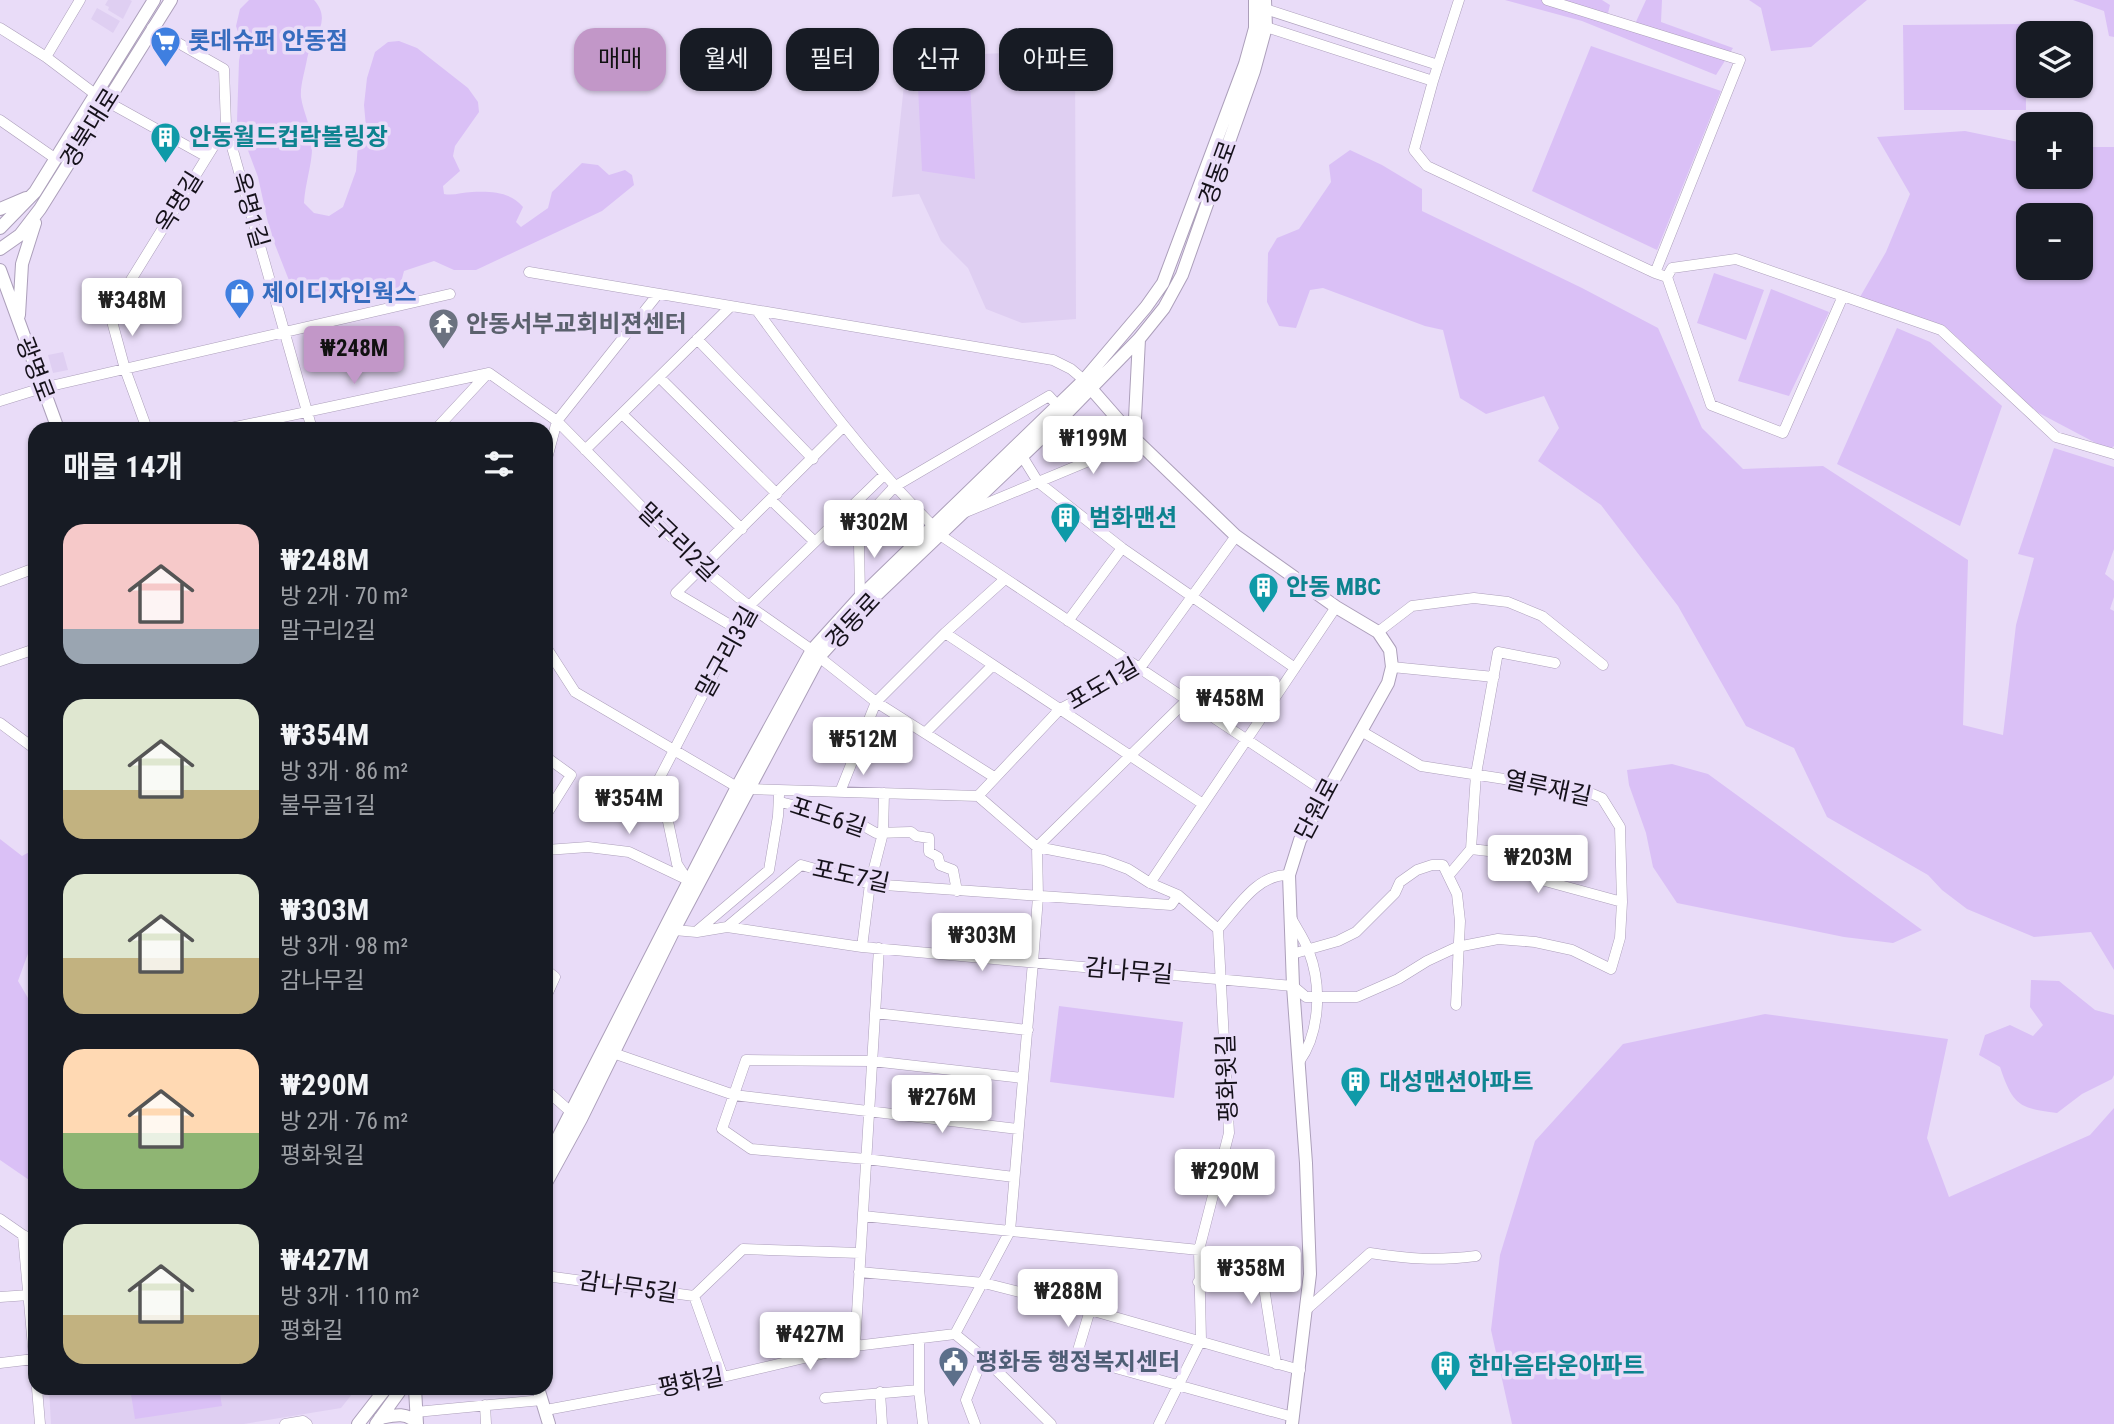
<!DOCTYPE html>
<html lang="ko">
<meta charset="utf-8">
<style>
:root{--surface:#171b24;--page:#242831;--text:#f1f3f6;--muted:#9ea1a6;--accent:#c297c8}
body{margin:0;font-family:"Roboto Condensed","Noto Sans KR",sans-serif;background:var(--page);color:var(--text);height:100vh;display:flex;flex-direction:column;font-size:26px;white-space:nowrap}
*{box-sizing:border-box;margin:0}
p{font-size:23px;color:var(--muted)}
.icon{flex:none;width:38px;height:38px;fill:none;stroke:currentColor;stroke-width:2;stroke-linecap:round;stroke-linejoin:round}
.map{position:relative;flex:1;overflow:hidden}
.sheet{position:absolute;left:28px;top:422px;width:525px;height:973px;display:flex;flex-direction:column;background:var(--surface);border-radius:21px;box-shadow:0 2px 5px #0004}
.sheet>*{flex:none}
.hud{position:absolute;left:574px;top:28px;width:665px;height:63px;display:flex;gap:14px}
.controls{position:absolute;left:2016px;top:21px;display:grid;gap:14px}
.controls a{display:grid;place-items:center;width:77px;height:77px;border-radius:14px;background:var(--surface);box-shadow:0 2px 5px #0004;font-size:35px}
.price{position:absolute;translate:-50% -60px;padding:0 16px;border-radius:7px;background:#fff;color:#222;font-size:23px;line-height:46px;filter:drop-shadow(0 2px 4px #0008)}
.price::after{content:'';position:absolute;left:50%;top:42px;width:21px;height:16px;margin-left:-10px;background:inherit;clip-path:polygon(0 0,100% 0,50% 100%)}
.price.active{background:var(--accent);color:#111}
ul{padding:0;list-style:none}
li{display:flex;align-items:center;gap:21px;height:175px;padding:0 35px}
li span{display:grid;place-items:center;flex:none;width:196px;height:140px;border-radius:21px;color:#555}
li>.icon{margin-inline-start:auto}
span .icon{width:84px;height:84px;fill:#fffc;stroke-width:1}
li b{font-size:30px}
h2{display:flex;justify-content:space-between;align-items:center;height:84px;padding:0 35px;font-size:30px}
.tag{padding:0 24px;border-radius:21px;background:var(--surface);box-shadow:0 2px 5px #0004;font-size:24px;line-height:63px}
.tag.active{background:var(--accent);color:#111}
.map>svg:first-child{display:block}
.built{fill:#dfcff2}
.green{fill:#dac0f6;fill-rule:evenodd}
.lines{fill:none;stroke-linecap:round;stroke-linejoin:round}
.minor-casing{stroke:#ac9fba;stroke-width:11}
.tertiary-casing{stroke:#ac9fba;stroke-width:14}
.minor{stroke:#fff;stroke-width:10}
.tertiary{stroke:#fff;stroke-width:12}
.labels{text-anchor:middle;stroke-width:7;stroke-linejoin:round;paint-order:stroke}
.shop-label{font-size:24px;font-weight:bold;fill:#366cbe;stroke:#e9dcf8;text-anchor:start}
.street-label{font-size:24px;fill:#15111a;stroke:#e9dcf8}
.culture-label{font-size:24px;font-weight:bold;fill:#0d838f;stroke:#e9dcf8;text-anchor:start}
.worship-label{font-size:24px;font-weight:bold;fill:#5b616d;stroke:#e9dcf8;text-anchor:start}
.service-label{font-size:24px;font-weight:bold;fill:#4e5e75;stroke:#e9dcf8;text-anchor:start}
</style>
<div class="map">
<svg width="2114" height="1424" viewBox="0 0 2114 1424">
<rect width="100%" height="100%" fill="#e9dcf8"/>
<!-- built -->
<path class="built" d="M 108,0 L 130,0 L 132,1 L 123,19 L 108,10 L 109,7 L 105,5 Z
M 97,8 L 120,21 L 113,33 L 91,19 Z
M 1075,50 L 1076,319 L 1022,323 L 986,309 L 968,268 L 941,241 L 919,194 L 892,197 L 907,57 Z
M 63,352 L 68,370 L 53,373 L 48,355 Z
M 49,1388 L 357,1388 L 341,1408 L 244,1424 L 51,1424 Z"/>
<!-- green -->
<path class="green" d="M 249,0 L 314,0 C 334,22 310,40 307,59 C 305,71 300,86 301,97 C 303,112 312,128 312,144 C 313,162 305,183 304,203 L 314,213 L 329,216 L 343,207 L 356,171 L 358,143 L 366,127 L 364,105 L 367,78 L 375,52 L 388,42 L 399,41 L 417,48 L 468,88 L 478,102 L 479,112 L 455,146 L 453,156 L 460,171 L 443,186 L 444,194 C 454,196 462,192 472,192 C 491,191 511,192 523,207 L 516,222 L 521,227 L 548,208 L 552,192 L 582,163 L 598,165 L 609,175 L 625,170 L 632,175 L 634,185 L 602,211 L 476,270 L 454,270 L 434,261 L 404,271 L 399,290 L 369,294 L 314,294 L 290,283 L 270,232 L 258,177 L 237,121 L 239,61 L 242,44 L 236,26 L 240,9 Z
M 1505,0 L 1602,0 L 1610,5 L 1607,17 L 1634,26 L 1646,0 L 1662,0 L 1661,22 L 1733,48 L 1716,75 L 1582,21 Z
M 1749,0 L 1867,0 L 1811,47 L 1771,51 L 1761,8 Z
M 2073,0 L 2114,0 L 2114,37 L 2109,36 L 2104,11 Z
M 2025,24 L 2026,110 L 1904,110 L 1903,25 Z
M 1591,46 L 1721,91 L 1657,250 L 1532,191 Z
M 969,62 L 975,179 L 922,171 L 917,66 Z
M 1965,131 L 2028,144 L 2028,177 L 2081,177 L 2081,147 L 2114,147 L 2114,446 L 2109,450 L 2037,412 L 1947,328 L 1860,297 L 1886,252 L 1910,194 L 1877,137 ZM 2028,215 L 2081,215 L 2081,268 L 2028,268 Z
M 1350,150 L 1382,165 L 1422,189 L 1422,211 L 1582,288 L 1658,328 L 1702,428 L 1743,469 L 1823,466 L 1968,560 L 1963,725 L 2003,735 L 2016,625 L 2034,558 L 2018,554 L 2054,448 L 2114,467 L 2114,549 L 2105,574 L 2114,581 L 2114,597 L 2110,609 L 2114,611 L 2114,970 L 2091,932 L 2034,937 L 1967,909 L 1942,890 L 1928,875 L 1827,817 L 1794,748 L 1746,726 L 1678,606 L 1601,505 L 1538,461 L 1559,428 L 1544,396 L 1486,414 L 1460,398 L 1443,330 L 1425,326 L 1323,288 L 1310,290 L 1296,328 L 1279,326 L 1267,302 L 1268,253 L 1277,238 L 1299,229 L 1331,182 L 1329,165 Z
M 1714,273 L 1764,290 L 1746,340 L 1697,323 Z
M 1771,289 L 1829,312 L 1789,396 L 1738,381 Z
M 1897,328 L 1930,342 L 2002,406 L 1960,526 L 1837,464 Z
M 1672,764 L 1708,774 L 1922,930 L 1893,943 L 1844,937 L 1677,903 L 1653,867 L 1646,833 L 1629,785 L 1627,770 Z
M 0,839 L 22,856 L 35,849 L 35,951 L 30,948 L 18,981 L 35,1010 L 35,1184 L 0,1160 Z
M 2031,980 L 2059,981 L 2095,1010 L 2114,1015 L 2114,1075 L 2112,1079 L 2082,1094 L 2057,1113 C 2018,1108 2013,1105 2000,1067 L 1979,1055 L 1985,1035 L 2010,1025 L 2033,1036 L 2043,1025 L 2030,1007 Z
M 1059,1006 L 1183,1022 L 1174,1098 L 1050,1082 Z
M 1765,1014 L 1948,1039 L 1927,1138 L 1949,1197 L 2090,1135 L 2114,1108 L 2114,1424 L 1512,1424 L 1491,1330 L 1500,1255 L 1535,1141 L 1623,1044 Z
M 130,1388 L 219,1388 L 222,1406 L 135,1419 Z"/>
<g class="lines">
<defs>
<path id="minor" d="M 1265,9 L 1438,65 L 1433,81 L 1266,27
M 0,28 L 46,57 L 95,94
M 152,28 L 224,69 L 226,126 L 312,429
M 46,57 L 80,0
M 1438,65 L 1459,0
M 1433,81 L 1414,150 L 1427,166 L 1655,273 L 1740,60 L 1547,0
M 106,101 L 207,157
M 0,120 L 56,159
M 529,272 L 1053,360 L 1071,369 L 1084,380
M 1655,273 L 1667,277 L 1711,405 L 1783,433 L 1843,296 L 1736,259 L 1672,268 L 1667,277
M 1843,296 L 1941,330 L 2056,437 L 2114,454
M 758,312 C 813,387 867,460 933,526
M 697,339 L 813,459
M 659,377 L 777,494
M 0,401 L 42,388 L 450,294
M 622,414 L 742,529
M 147,429 L 125,369 L 110,314 L 226,126
M 226,429 L 489,373 L 557,421 L 702,568 L 749,606 L 812,650
M 436,429 L 488,373
M 585,450 L 730,307
M 1022,456 L 1038,482 L 1122,548 L 1295,668
M 546,462 L 557,421 L 658,294
M 771,500 L 814,541
M 966,512 L 1137,441
M 940,535 L 1325,792
M 0,581 L 35,568
M 860,597 L 859,543 L 870,513 L 884,498 L 894,487 L 1049,396 L 1058,406
M 1068,621 L 1122,548
M 737,629 L 676,593 L 843,427
M 1378,632 L 1412,606 L 1474,598 L 1508,602 L 1542,616 L 1603,665
M 945,633 L 1203,804
M 546,647 L 575,692 L 737,787
M 819,657 L 876,702 L 994,777
M 0,661 L 35,649
M 1392,667 L 1494,677
M 0,723 L 35,749
M 925,733 L 993,665
M 546,757 L 571,775 L 546,815
M 748,789 L 978,796 L 1037,847 L 1104,860 L 1128,869 L 1150,883 L 1178,895 L 1218,929 L 1229,1133 L 1199,1250 L 1201,1340 L 1159,1424
M 840,792 L 876,702 L 945,633 L 1005,579
M 978,796 L 1060,709 L 1140,668 L 1236,536
M 780,802 L 801,807 L 812,816 L 853,820 L 876,833 L 911,832 L 916,836 L 929,838 L 929,852 L 938,857 L 940,865 L 953,870 L 957,891
M 1471,849 L 1476,774 L 1498,652 L 1555,663
M 1471,849 L 1523,855 L 1534,878 L 1622,902
M 546,850 L 588,847 L 629,852 L 688,880
M 1449,875 L 1471,849
M 688,881 L 677,864 L 659,779 L 749,606 L 884,475
M 1150,883 L 1336,607
M 1291,918 C 1297,929 1305,940 1309,952 C 1322,986 1320,1033 1299,1062
M 727,927 L 801,865 L 870,884 L 1171,905 L 1178,895
M 1218,929 C 1238,907 1257,874 1289,875
M 674,930 L 697,932 L 727,927 L 862,947 L 1293,986 L 1306,997 L 1357,997 L 1398,979 L 1427,961 L 1457,947 L 1498,939 L 1535,942 L 1572,950 L 1611,969 L 1620,938 L 1622,902 L 1620,827 L 1602,798 L 1588,792 L 1421,766 L 1361,731
M 697,931 L 769,870 L 778,816 L 779,795
M 862,947 L 870,884 L 883,833 L 884,793
M 1292,954 L 1338,941 L 1356,932 L 1395,893 L 1400,882 L 1417,870 L 1432,865 L 1443,865 L 1457,894 L 1460,921 L 1456,1005
M 546,970 L 555,977 L 546,997
M 875,1013 L 1028,1030
M 613,1053 L 734,1095 L 1018,1129
M 546,1090 L 572,1113
M 1014,1177 L 866,1159 L 751,1149 L 722,1129 L 746,1060 L 872,1061 L 1022,1078
M 863,1216 L 1199,1250
M 0,1219 L 23,1235 L 35,1241
M 23,1235 L 35,1369
M 859,1272 L 984,1283 L 1090,1310 L 1300,1370
M 546,1276 L 694,1296 L 743,1249 L 860,1253
M 1198,1282 L 1263,1281 L 1276,1364
M 694,1296 L 723,1377
M 0,1297 L 29,1295
M 1090,1310 L 1076,1357 L 1293,1417
M 1306,1310 L 1370,1253 C 1409,1259 1436,1261 1476,1256
M 955,1334 L 1010,1231 L 1033,962 L 1038,897 L 1037,847 L 1187,700
M 919,1339 L 919,1390 L 923,1424
M 855,1346 L 879,948
M 0,1363 L 34,1359
M 37,1388 L 40,1424
M 880,1392 L 882,1424
M 825,1398 L 919,1390
M 485,1405 L 486,1424
M 546,1410 L 723,1377 L 855,1346 L 955,1334 L 983,1357 L 1051,1424
M 416,1412 L 542,1400
M 285,1424 L 303,1421 L 307,1424
M 975,1424 L 966,1400 L 983,1357"/>
<path id="tertiary" d="M 0,209 L 26,198
M 0,228 L 35,192 L 154,0
M 0,249 L 20,235 L 40,209 L 171,0
M 0,270 L 58,429
M 19,315 L 22,264 L 35,223
M 1087,384 L 1137,441 L 1236,536 L 1336,607 L 1378,632 L 1390,650 L 1392,667 L 1388,683 L 1300,840 L 1289,875 L 1293,986 L 1306,1163 L 1310,1274 L 1292,1424
M 1057,423 L 1134,438 L 1139,339
M 546,1161 L 737,787 L 812,650 L 860,597 L 1084,380 L 1146,307 L 1163,283 L 1245,64 L 1255,28 L 1255,0
M 546,1183 L 581,1119 L 674,930 L 819,657 L 865,606 L 1057,423 L 1139,339 L 1164,308 L 1182,275 L 1254,71 L 1266,27 L 1265,0
M 415,1388 L 417,1424
M 538,1388 L 549,1424
M 380,1418 C 395,1415 406,1412 417,1423
M 358,1424 L 386,1388
M 376,1424 L 402,1388"/>
</defs>
<!-- minor casing -->
<use href="#minor" class="minor-casing"/>
<!-- tertiary casing -->
<use href="#tertiary" class="tertiary-casing"/>
<!-- minor -->
<use href="#minor" class="minor"/>
<!-- tertiary -->
<use href="#tertiary" class="tertiary"/>
</g>
<!-- icons -->
<defs>
<symbol id="supermarket-pin" viewBox="-11 -11 22 30"><path d="M0 17L-7.5 6A9.5 9.5 0 1 1 7.5 6Z" fill="#3f7fe0" stroke="#e9dcf8"/><path d="M-6-5.5h2.5l.6 2H6L4.5 2H-2.5L-4.4-4H-6ZM-1.5 3.2a1.3 1.3 0 1 0 .1 0ZM3 3.2a1.3 1.3 0 1 0 .1 0Z" fill="#fff"/></symbol>
<symbol id="building-pin" viewBox="-11 -11 22 30"><path d="M0 17L-7.5 6A9.5 9.5 0 1 1 7.5 6Z" fill="#0f9aa8" stroke="#e9dcf8"/><path d="M-4-6H4V6H1V3H-1V6H-4ZM-2.5-4.3h1.7v1.8h-1.7ZM.8-4.3h1.7v1.8H.8ZM-2.5-1h1.7V.8h-1.7ZM.8-1h1.7V.8H.8Z" fill="#fff"/></symbol>
<symbol id="shop-pin" viewBox="-11 -11 22 30"><path d="M0 17L-7.5 6A9.5 9.5 0 1 1 7.5 6Z" fill="#3f7fe0" stroke="#e9dcf8"/><path d="M-5-2.5h2.3a2.7 3.5 0 0 1 5.4 0H5L5.5 6h-11ZM-1.5-2.5h3a1.5 2.3 0 0 0-3 0Z" fill="#fff"/></symbol>
<symbol id="temple-pin" viewBox="-11 -11 22 30"><path d="M0 17L-7.5 6A9.5 9.5 0 1 1 7.5 6Z" fill="#6b7280" stroke="#e9dcf8"/><path d="M0-6L5-2H3V0L6.5 2.5H4V6H1.5V3h-3V6H-4V2.5H-6.5L-3 0V-2H-5Z" fill="#fff"/></symbol>
<symbol id="civic-pin" viewBox="-11 -11 22 30"><path d="M0 17L-7.5 6A9.5 9.5 0 1 1 7.5 6Z" fill="#5c6f8a" stroke="#e9dcf8"/><path d="M-.6-6.5H3V-4.5H.6V-3L4-1V1h2V6H-6V1h2V-1L-.6-3ZM-1.2 2.5V6h2.4V2.5Z" fill="#fff"/></symbol>
</defs>
<g fill-rule="evenodd">
<use href="#supermarket-pin" x="148" y="24" width="35" height="47"/>
<use href="#building-pin" x="148" y="120" width="35" height="47"/>
<use href="#shop-pin" x="222" y="276" width="35" height="47"/>
<use href="#temple-pin" x="426" y="306" width="35" height="47"/>
<use href="#building-pin" x="1048" y="500" width="35" height="47"/>
<use href="#building-pin" x="1246" y="570" width="35" height="47"/>
<use href="#building-pin" x="1338" y="1064" width="35" height="47"/>
<use href="#civic-pin" x="936" y="1344" width="35" height="47"/>
<use href="#building-pin" x="1428" y="1348" width="35" height="47"/>
</g>
<g class="labels">
<!-- shop labels -->
<g class="shop-label">
<text x="188" y="49">롯데슈퍼 안동점</text>
<text x="262" y="301">제이디자인웍스</text>
</g>
<!-- street labels -->
<g class="street-label">
<text transform="translate(90 128) rotate(-58)" y="8">경북대로</text>
<text transform="translate(1218 173) rotate(-70)" y="8">경동로</text>
<text transform="translate(179 202) rotate(-58)" y="8">옥명길</text>
<text transform="translate(250 210) rotate(74)" y="8">옥명1길</text>
<text transform="translate(35 369) rotate(69)" y="8">광명로</text>
<text transform="translate(678 542) rotate(44)" y="8">말구리2길</text>
<text transform="translate(853 621) rotate(-47)" y="8">경동로</text>
<text transform="translate(727 652) rotate(-61)" y="8">말구리3길</text>
<text transform="translate(1103 684) rotate(-30)" y="8">포도1길</text>
<text transform="translate(1548 788) rotate(12)" y="8">열루재길</text>
<text transform="translate(1317 809) rotate(-62)" y="8">단원로</text>
<text transform="translate(828 817) rotate(18)" y="8">포도6길</text>
<text transform="translate(851 876) rotate(12)" y="8">포도7길</text>
<text transform="translate(1129 971) rotate(5)" y="8">감나무길</text>
<text transform="translate(1227 1078) rotate(-92)" y="8">평화윗길</text>
<text transform="translate(628 1287) rotate(8)" y="8">감나무5길</text>
<text transform="translate(691 1382) rotate(-11)" y="8">평화길</text>
</g>
<!-- culture labels -->
<g class="culture-label">
<text x="189" y="145">안동월드컵락볼링장</text>
<text x="1089" y="526">범화맨션</text>
<text x="1286" y="595">안동 MBC</text>
<text x="1379" y="1090">대성맨션아파트</text>
<text x="1468" y="1374">한마음타운아파트</text>
</g>
<!-- worship labels -->
<g class="worship-label">
<text x="466" y="332">안동서부교회비젼센터</text>
</g>
<!-- service labels -->
<g class="service-label">
<text x="976" y="1370">평화동 행정복지센터</text>
</g>
</g>
</svg>
<div class="controls">
<a><svg class="icon" aria-label="layers" viewBox="0 0 24 24"><path d="M12 4l9 5-9 5-9-5zM3 14l9 5 9-5"/></svg></a>
<a>+</a>
<a>−</a>
</div>
<b class="price" style="left:132px;top:338px">₩348M</b>
<b class="price active" style="left:354px;top:386px">₩248M</b>
<b class="price" style="left:1093px;top:476px">₩199M</b>
<b class="price" style="left:874px;top:560px">₩302M</b>
<b class="price" style="left:1230px;top:736px">₩458M</b>
<b class="price" style="left:863px;top:777px">₩512M</b>
<b class="price" style="left:629px;top:836px">₩354M</b>
<b class="price" style="left:1538px;top:895px">₩203M</b>
<b class="price" style="left:982px;top:973px">₩303M</b>
<b class="price" style="left:942px;top:1135px">₩276M</b>
<b class="price" style="left:1225px;top:1209px">₩290M</b>
<b class="price" style="left:1251px;top:1306px">₩358M</b>
<b class="price" style="left:1068px;top:1329px">₩288M</b>
<b class="price" style="left:810px;top:1372px">₩427M</b>
<div class="hud">
<a class="tag active">매매</a>
<a class="tag">월세</a>
<a class="tag">필터</a>
<a class="tag">신규</a>
<a class="tag">아파트</a>
</div>
<section class="sheet">
<h2>매물 14개<svg class="icon" aria-label="filters" viewBox="0 0 24 24"><path d="M4 7h16M4 17h16"/><circle cx="9" cy="7" r="2"/><circle cx="15" cy="17" r="2"/></svg></h2>
<ul>
<li><span style="background:linear-gradient(#f6c9c9 75%,#9aa5b1 0)"><svg class="icon" aria-label="home" viewBox="0 0 24 24"><path d="M3 11l9-7 9 7M6 9v11h12V9"/></svg></span><div><b>₩248M</b><p>방 2개 · 70 m²</p><p>말구리2길</p></div></li>
<li><span style="background:linear-gradient(#dfe7d0 65%,#c2b280 0)"><svg class="icon" aria-label="home" viewBox="0 0 24 24"><path d="M3 11l9-7 9 7M6 9v11h12V9"/></svg></span><div><b>₩354M</b><p>방 3개 · 86 m²</p><p>불무골1길</p></div></li>
<li><span style="background:linear-gradient(#dfe7d0 60%,#c2b280 0)"><svg class="icon" aria-label="home" viewBox="0 0 24 24"><path d="M3 11l9-7 9 7M6 9v11h12V9"/></svg></span><div><b>₩303M</b><p>방 3개 · 98 m²</p><p>감나무길</p></div></li>
<li><span style="background:linear-gradient(#ffd9b3 60%,#8fb573 0)"><svg class="icon" aria-label="home" viewBox="0 0 24 24"><path d="M3 11l9-7 9 7M6 9v11h12V9"/></svg></span><div><b>₩290M</b><p>방 2개 · 76 m²</p><p>평화윗길</p></div></li>
<li><span style="background:linear-gradient(#dfe7d0 65%,#c2b280 0)"><svg class="icon" aria-label="home" viewBox="0 0 24 24"><path d="M3 11l9-7 9 7M6 9v11h12V9"/></svg></span><div><b>₩427M</b><p>방 3개 · 110 m²</p><p>평화길</p></div></li>
</ul>
</section>
</div>
